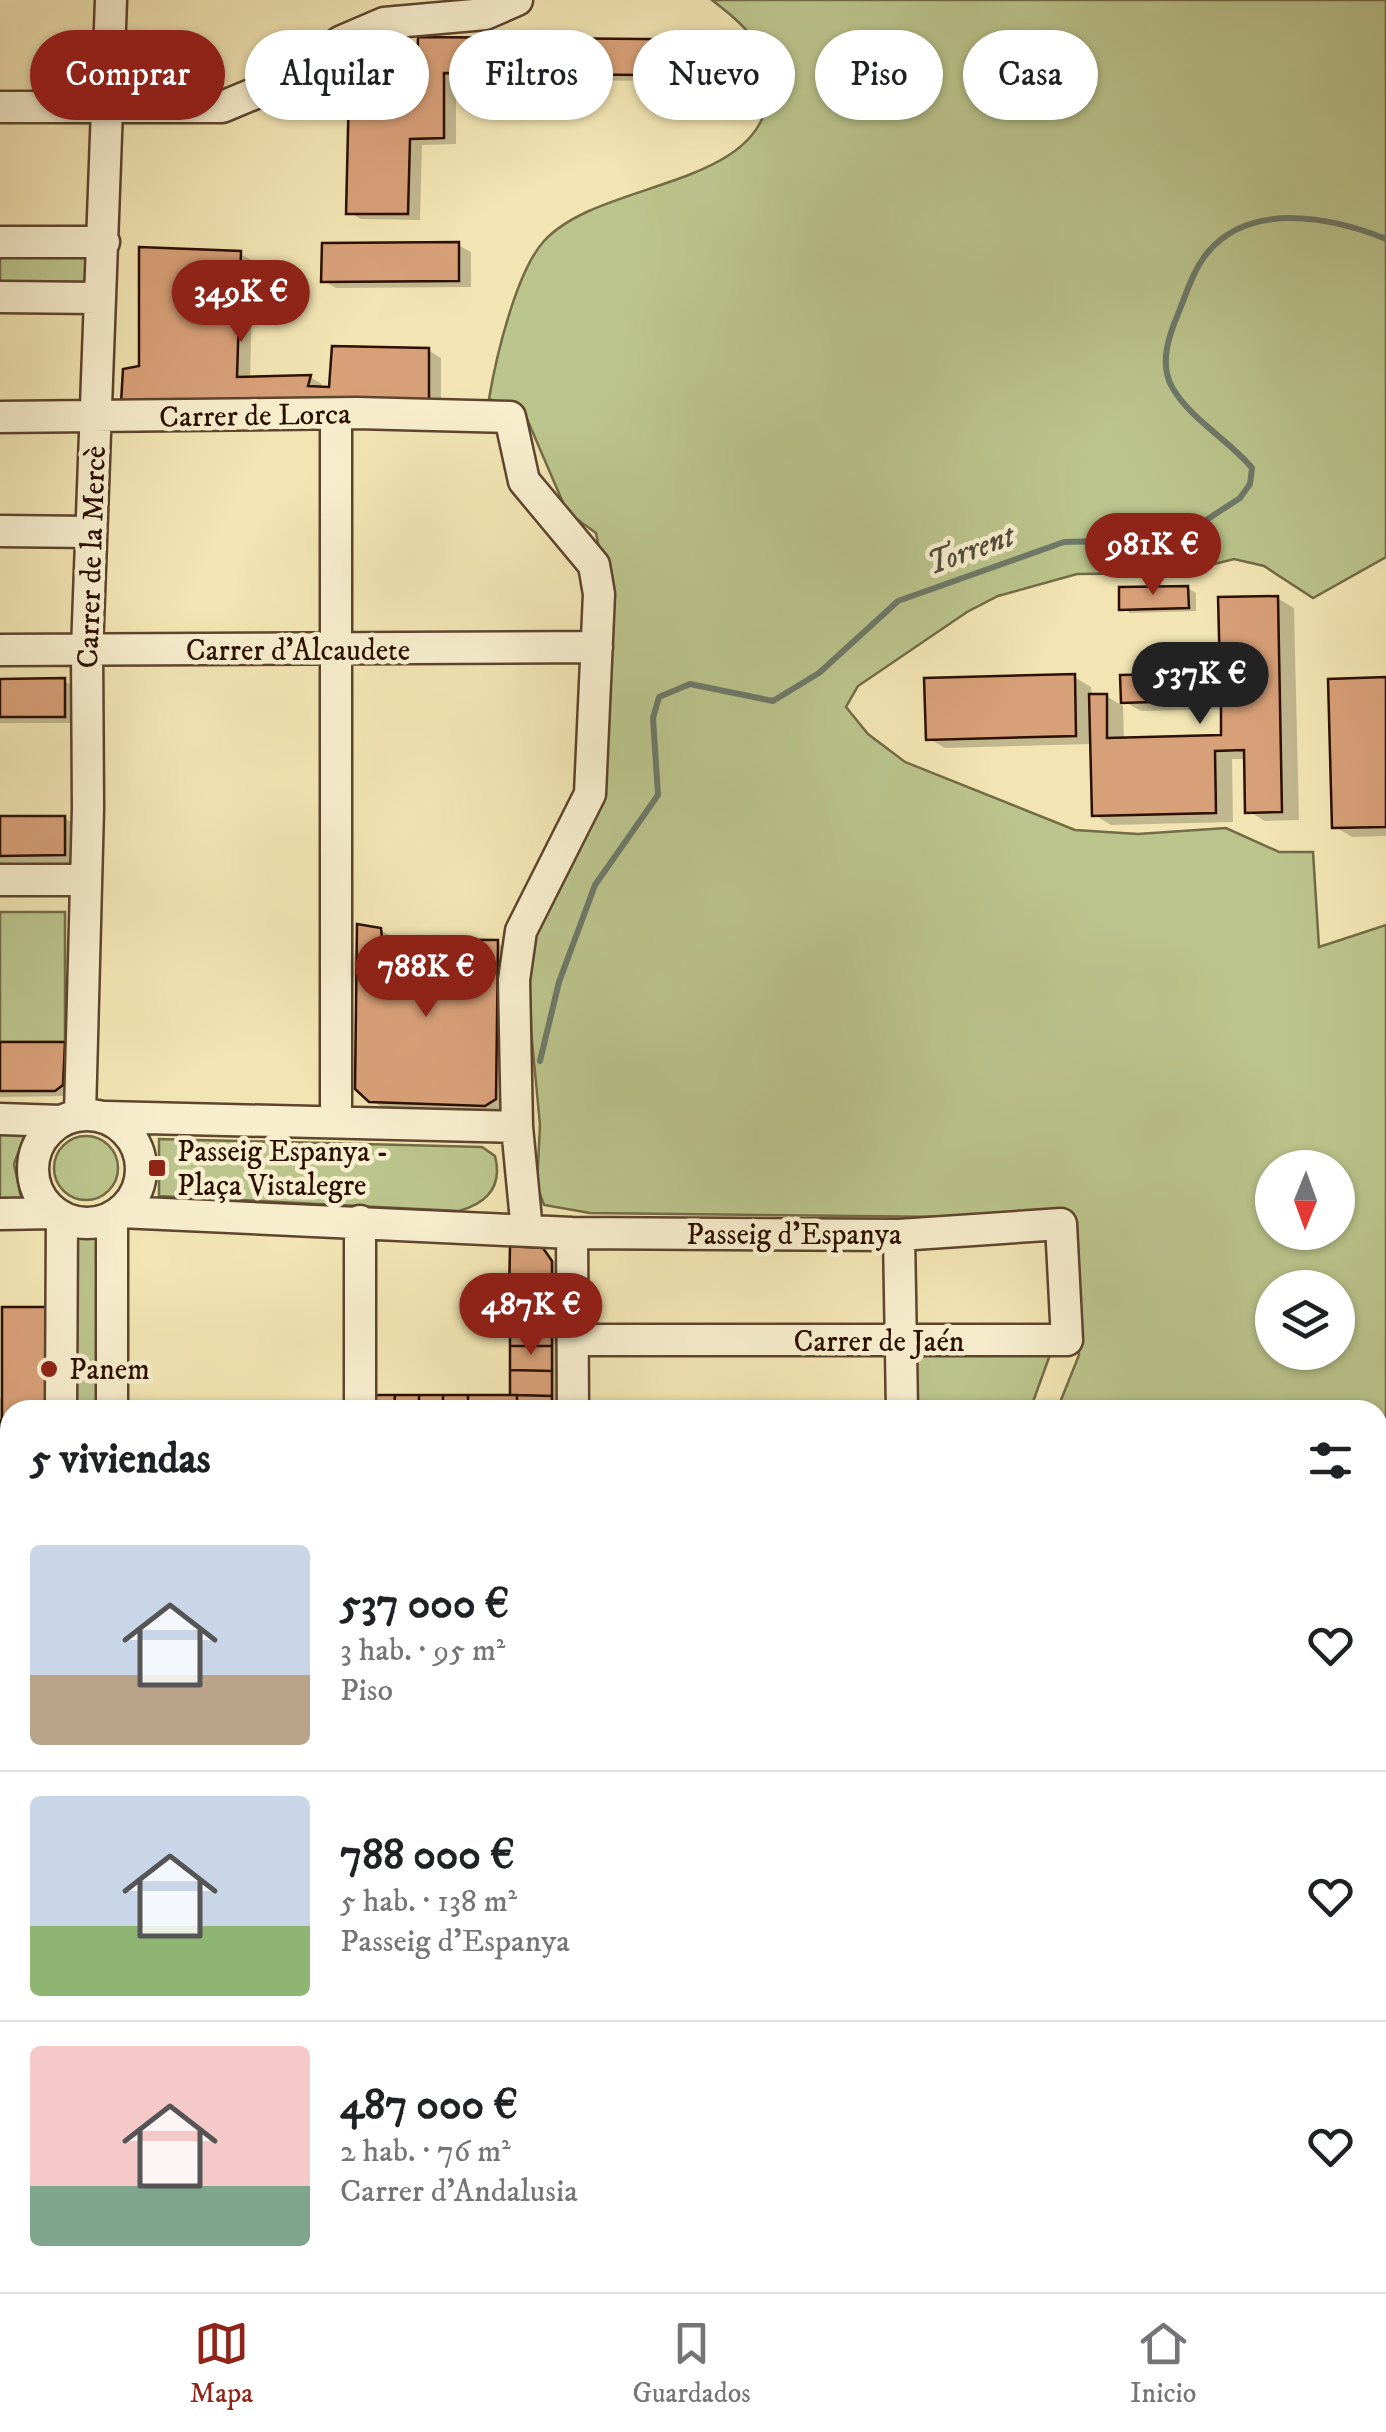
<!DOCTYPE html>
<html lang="es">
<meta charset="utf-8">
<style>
:root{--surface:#fff;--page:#f2f2f2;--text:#202124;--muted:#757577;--line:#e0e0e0;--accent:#8f2418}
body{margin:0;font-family:"IM FELL DW Pica",serif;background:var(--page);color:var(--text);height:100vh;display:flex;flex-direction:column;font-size:38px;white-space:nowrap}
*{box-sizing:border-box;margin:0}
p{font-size:32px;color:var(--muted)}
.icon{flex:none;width:55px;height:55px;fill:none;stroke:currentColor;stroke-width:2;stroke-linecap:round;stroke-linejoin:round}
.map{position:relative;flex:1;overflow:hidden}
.drawer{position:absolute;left:0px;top:1400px;width:1388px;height:892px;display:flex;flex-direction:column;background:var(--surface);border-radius:30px 30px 0 0;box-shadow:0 2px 8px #0004}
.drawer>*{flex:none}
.hud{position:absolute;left:30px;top:30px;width:1328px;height:90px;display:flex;gap:20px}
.needle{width:65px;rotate:181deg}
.fabs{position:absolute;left:1255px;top:1150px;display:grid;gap:20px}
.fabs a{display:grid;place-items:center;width:100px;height:100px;border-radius:50%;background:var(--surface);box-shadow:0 2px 8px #0004;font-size:50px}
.price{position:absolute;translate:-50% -85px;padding:0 22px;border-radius:35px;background:var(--accent);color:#fff;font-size:32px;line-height:65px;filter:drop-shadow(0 2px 5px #0008)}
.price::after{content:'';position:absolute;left:50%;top:60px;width:30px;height:22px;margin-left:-15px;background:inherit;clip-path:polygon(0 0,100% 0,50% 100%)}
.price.on{background:#222;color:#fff}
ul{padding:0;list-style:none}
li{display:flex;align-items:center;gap:30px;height:250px;padding:0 30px}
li+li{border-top:2px solid var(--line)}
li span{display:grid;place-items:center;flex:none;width:280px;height:200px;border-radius:10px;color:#555}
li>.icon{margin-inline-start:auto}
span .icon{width:120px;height:120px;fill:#fffc;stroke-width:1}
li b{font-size:42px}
h2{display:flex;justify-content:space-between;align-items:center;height:120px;padding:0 30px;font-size:42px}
.chip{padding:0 35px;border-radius:45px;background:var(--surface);box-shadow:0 2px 8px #0004;font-size:35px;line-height:90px}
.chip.on{background:var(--accent);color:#fff}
.tabs{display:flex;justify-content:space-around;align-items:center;height:140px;border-top:2px solid var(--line);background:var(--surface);font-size:28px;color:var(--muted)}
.tabs a{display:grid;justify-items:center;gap:5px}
.tabs .on{color:var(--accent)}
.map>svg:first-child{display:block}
.green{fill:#bbc48c;stroke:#736a46;stroke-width:2.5;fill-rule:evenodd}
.water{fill:#9bbfaf;stroke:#6e7969;stroke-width:2.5}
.shadow{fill:#0003}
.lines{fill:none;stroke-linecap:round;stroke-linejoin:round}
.stream{stroke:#6e7969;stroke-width:6}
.building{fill:#d8a078;stroke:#2b0f00;stroke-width:2.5}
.minor-casing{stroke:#5d442d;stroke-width:35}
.minor{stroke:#f7eece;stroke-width:30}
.poi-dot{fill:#8f2418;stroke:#f7eece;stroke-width:4}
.labels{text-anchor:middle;stroke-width:9;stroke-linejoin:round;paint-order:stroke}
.street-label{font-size:30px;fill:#2b0f00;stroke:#f7eece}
.poi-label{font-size:30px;fill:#2b0f00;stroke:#f7eece;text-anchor:start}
.water-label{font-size:32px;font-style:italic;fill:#524d3d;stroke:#f7eece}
</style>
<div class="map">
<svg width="1386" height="2292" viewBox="0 0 1386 2292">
<rect width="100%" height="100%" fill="#f2e5b3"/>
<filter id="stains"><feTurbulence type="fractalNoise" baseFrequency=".002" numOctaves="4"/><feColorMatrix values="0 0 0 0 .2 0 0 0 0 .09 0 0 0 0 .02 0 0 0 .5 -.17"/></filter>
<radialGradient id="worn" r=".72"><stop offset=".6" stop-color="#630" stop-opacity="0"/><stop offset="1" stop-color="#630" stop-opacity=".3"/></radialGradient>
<!-- green -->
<path class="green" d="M 712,0 L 1386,0 L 1386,557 L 1313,598 L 1264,566 L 1234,559 L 1179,573 L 1077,574 L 998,596 L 967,612 L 858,686 L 846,707 L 868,734 L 905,762 L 1075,830 L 1138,834 L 1226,828 L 1279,852 L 1313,852 L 1319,947 L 1386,925 L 1386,1765 L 1378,1770 L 1378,1410 L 1057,1410 L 1079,1355 L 1074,1234 L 948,1217 L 590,1213 L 544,1205 L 537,1186 L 540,1125 L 524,957 L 534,916 L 604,799 L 610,691 L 605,578 L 596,533 L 567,512 L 524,412 L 489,399 C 496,357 516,272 544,241 C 601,179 762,190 769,92 C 772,48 744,25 712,0 ZM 1272,1168 L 1338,1168 L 1338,1232 L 1272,1232 ZM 1272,1288 L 1338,1288 L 1338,1352 L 1272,1352 Z
M 104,242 L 99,298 L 0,297 L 0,243 Z
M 0,912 L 65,912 L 65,1042 L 0,1042 Z
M 0,1134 L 25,1134 L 14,1164 L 22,1202 L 0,1202 Z
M54 1168a32 32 0 1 1 64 0a32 32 0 1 1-64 0Z
M 159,1139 L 482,1147 L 495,1156 C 503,1187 487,1203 459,1211 L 159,1196 Z
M 69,1231 L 108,1231 L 105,1410 L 68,1410 Z
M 1051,1352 L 1030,1410 L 910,1410 L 911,1356 Z
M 0,1663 L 10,1674 L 10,1913 L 0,1906 Z
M 1386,1777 L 1386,2118 L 1378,2122 L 1378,1783 Z
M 1386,2222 L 1386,2292 L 1080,2292 L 1077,2283 L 1378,2282 L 1378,2225 Z
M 677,2282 L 1057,2282 L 1058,2292 L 677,2292 Z"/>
<!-- water -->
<path class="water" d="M 887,2283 L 972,2282 L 973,2283 L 970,2292 L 884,2292 Z"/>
<!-- shadow -->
<path class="shadow" d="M 421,40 L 748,42 L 761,50 L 762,82 L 456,79 L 456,144 L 422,145 L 420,220 L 361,219 L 349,212 L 419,87 Z
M 458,245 L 471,252 L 471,287 L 336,288 L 324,281 Z
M 240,254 L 253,261 L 250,379 L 310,377 L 322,384 L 321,389 L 331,390 L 428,350 L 441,358 L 441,409 L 141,368 Z
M 1188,588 L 1196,593 L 1196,611 L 1130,613 L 1122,608 Z
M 1277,598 L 1294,608 L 1299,820 L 1265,821 L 1248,811 L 1247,759 L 1232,759 L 1233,822 L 1111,825 L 1094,815 L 1092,744 L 945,748 L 928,738 L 1074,677 L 1091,687 L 1092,696 L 1106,696 L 1123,706 L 1124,740 L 1224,738 L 1223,709 L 1141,711 L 1123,701 L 1222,676 Z
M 1386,680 L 1386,836 L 1352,837 L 1335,827 Z
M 0,681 L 64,681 L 77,688 L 77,723 L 0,723 Z
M 64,818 L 82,828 L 82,864 L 0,865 L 0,819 Z
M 380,930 L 398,940 L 497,943 L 514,953 L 503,1114 L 389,1111 L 370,1100 Z
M 0,1044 L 64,1044 L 77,1052 L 70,1096 L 0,1097 Z
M 542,1250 L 564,1271 L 559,1410 L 373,1410 L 518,1398 Z
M 0,1397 L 10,1410 L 10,1558 L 0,1558 Z
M 336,2282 L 486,2282 L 485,2292 L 384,2292 Z
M 663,2282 L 670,2292 L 515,2292 Z"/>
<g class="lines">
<!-- stream -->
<path class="stream" d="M 540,1061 L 559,982 L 595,885 L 658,795 L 653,718 L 659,697 L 690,684 L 773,701 L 819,673 L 898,601 L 1064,542 L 1138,540 L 1200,524 L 1240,498 L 1250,484 L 1252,468 C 1229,440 1190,419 1172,387 C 1159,364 1169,335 1178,314 C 1187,292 1193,270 1208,252 C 1251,201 1332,217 1386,239"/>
</g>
<!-- building -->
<path class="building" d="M 418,37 L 749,40 L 750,76 L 444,73 L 444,138 L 410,139 L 408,214 L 346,214 L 349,88 L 417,85 Z
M 459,242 L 459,281 L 321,282 L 322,243 Z
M 139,247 L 241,251 L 237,377 L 311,375 L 308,386 L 329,387 L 332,346 L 429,348 L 429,404 L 121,403 L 123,369 L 139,366 Z
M 1188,586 L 1189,608 L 1119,610 L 1119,587 Z
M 1278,596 L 1282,812 L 1245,813 L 1244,750 L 1215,751 L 1216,813 L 1092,816 L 1089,694 L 1107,694 L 1107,738 L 1221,735 L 1221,700 L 1121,703 L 1120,675 L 1220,673 L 1218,597 Z
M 1075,674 L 1076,736 L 926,740 L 924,678 Z
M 1386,677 L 1386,827 L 1332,828 L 1328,679 Z
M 65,678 L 65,717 L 0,717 L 0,679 Z
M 0,816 L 65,816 L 65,855 L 0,856 Z
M 357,924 L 381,928 L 382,939 L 498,940 L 496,1099 L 485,1106 L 369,1102 L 355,1089 Z
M 0,1042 L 65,1042 L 63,1085 L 55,1091 L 0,1091 Z
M 510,1246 L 543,1248 L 552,1261 L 552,1297 L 509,1297 Z
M 509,1297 L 552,1297 L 552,1322 L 510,1322 Z
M 2,1307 L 47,1307 L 47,1410 L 10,1410 L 10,1428 L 2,1428 Z
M 510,1322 L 552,1322 L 552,1346 L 510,1346 Z
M 510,1346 L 552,1346 L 552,1371 L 510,1370 Z
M 510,1370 L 552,1371 L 552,1396 L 510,1395 Z
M 371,1395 L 395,1395 L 394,1410 L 371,1410 Z
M 395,1395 L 419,1395 L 419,1410 L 394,1410 Z
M 419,1395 L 443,1395 L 443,1410 L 419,1410 Z
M 443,1395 L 468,1395 L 468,1410 L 443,1410 Z
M 468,1395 L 517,1395 L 517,1410 L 468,1410 Z
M 517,1395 L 552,1396 L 552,1410 L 517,1410 Z
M 0,1419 L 2,1534 L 10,1535 L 10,1550 L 0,1550 Z
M 2,1428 L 10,1428 L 10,1535 L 2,1534 Z
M 0,2084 L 10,2085 L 10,2132 L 0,2131 Z
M 378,2282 L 432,2282 L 430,2292 L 377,2287 Z
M 432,2282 L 453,2282 L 452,2292 L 430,2292 Z
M 453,2282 L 478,2282 L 477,2292 L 452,2292 Z
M 513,2282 L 535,2282 L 534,2292 L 512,2292 Z
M 535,2282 L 557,2282 L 556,2292 L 534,2292 Z
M 557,2282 L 578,2282 L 577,2292 L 556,2292 Z
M 578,2282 L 600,2282 L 599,2292 L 577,2292 Z
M 600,2282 L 622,2282 L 621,2292 L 599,2292 Z
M 622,2282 L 642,2282 L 641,2292 L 621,2292 Z
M 642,2282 L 664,2282 L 663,2292 L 641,2292 Z"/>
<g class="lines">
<defs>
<path id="minor" d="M 0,107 L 222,107 L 282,82 L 342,41 L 384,23 L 485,14 L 517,0
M 0,242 L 104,242
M 0,297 L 99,298
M 336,415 L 336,1120
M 0,417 L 357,413 L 510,417 L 524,481 L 594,565 L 599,594 L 590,794 L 521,931 L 514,980 L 517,1127 L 527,1231
M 0,531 L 91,532
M 0,650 L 597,647
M 0,880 L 85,880
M 80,1114 L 88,808 L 87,650 L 111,0
M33 1169a54 54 0 1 1 108 0a54 54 0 1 1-108 0Z
M 106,1117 L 517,1127
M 0,1119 L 61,1121
M 120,1212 L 572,1233 L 899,1235 L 1061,1224 L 1067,1340 L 573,1340
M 0,1214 L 56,1213
M 360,1221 L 360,1410
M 572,1233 L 573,1410
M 899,1235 L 902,1410
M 61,1410 L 62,1217
M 112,1410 L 112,1217
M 0,1611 L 10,1619
M 0,1934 L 10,1915
M 0,2217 L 10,2219
M 229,2282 L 262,2292
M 88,2292 L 92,2282
M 491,2292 L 493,2282"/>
</defs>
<!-- minor casing -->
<use href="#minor" class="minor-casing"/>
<!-- minor -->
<use href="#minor" class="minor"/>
</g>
<!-- markers -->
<g class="poi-dot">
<rect x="147" y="1158" width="20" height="20" rx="5"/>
<circle cx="49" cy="1369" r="10"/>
</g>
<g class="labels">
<!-- street labels -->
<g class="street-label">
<text transform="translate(255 415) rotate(-1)" y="10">Carrer de Lorca</text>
<text transform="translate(91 557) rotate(-88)" y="10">Carrer de la Mercè</text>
<text x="298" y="660">Carrer d'Alcaudete</text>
<text x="794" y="1244">Passeig d'Espanya</text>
<text x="879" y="1351">Carrer de Jaén</text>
</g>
<!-- poi labels -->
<g class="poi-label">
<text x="177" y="1161">Passeig Espanya -<tspan x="177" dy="34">Plaça Vistalegre</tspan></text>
<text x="69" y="1379">Panem</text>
</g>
<!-- water labels -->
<g class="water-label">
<text transform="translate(970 549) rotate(-20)" y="11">Torrent</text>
</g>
</g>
<rect width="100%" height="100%" filter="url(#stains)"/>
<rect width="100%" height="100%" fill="url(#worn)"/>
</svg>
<div class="fabs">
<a><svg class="needle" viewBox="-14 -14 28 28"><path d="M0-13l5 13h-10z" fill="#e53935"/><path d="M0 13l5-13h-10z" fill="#757577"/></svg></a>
<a><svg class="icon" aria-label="layers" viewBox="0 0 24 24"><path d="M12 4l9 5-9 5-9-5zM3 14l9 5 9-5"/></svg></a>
</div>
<b class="price" style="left:241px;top:345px">349K €</b>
<b class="price" style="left:1153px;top:598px">981K €</b>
<b class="price on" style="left:1200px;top:727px">537K €</b>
<b class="price" style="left:426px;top:1020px">788K €</b>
<b class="price" style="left:531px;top:1358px">487K €</b>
<div class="hud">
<a class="chip on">Comprar</a>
<a class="chip">Alquilar</a>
<a class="chip">Filtros</a>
<a class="chip">Nuevo</a>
<a class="chip">Piso</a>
<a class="chip">Casa</a>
</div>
<section class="drawer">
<h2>5 viviendas<svg class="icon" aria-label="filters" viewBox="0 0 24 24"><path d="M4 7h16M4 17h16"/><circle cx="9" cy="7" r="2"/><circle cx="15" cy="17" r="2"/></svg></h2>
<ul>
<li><span style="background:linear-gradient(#c9d6e8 65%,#b9a48a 0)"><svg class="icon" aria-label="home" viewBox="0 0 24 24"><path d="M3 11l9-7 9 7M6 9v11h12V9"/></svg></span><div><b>537 000 €</b><p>3 hab. · 95 m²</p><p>Piso</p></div><svg class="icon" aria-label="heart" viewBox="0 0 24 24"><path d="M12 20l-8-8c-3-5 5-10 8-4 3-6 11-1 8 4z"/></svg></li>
<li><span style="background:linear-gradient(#c9d6e8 65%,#8fb573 0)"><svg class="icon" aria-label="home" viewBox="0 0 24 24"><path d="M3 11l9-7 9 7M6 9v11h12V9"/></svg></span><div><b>788 000 €</b><p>5 hab. · 138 m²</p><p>Passeig d'Espanya</p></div><svg class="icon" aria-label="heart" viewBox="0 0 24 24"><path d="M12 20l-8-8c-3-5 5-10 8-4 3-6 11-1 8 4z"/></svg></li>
<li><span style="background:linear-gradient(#f6c9c9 70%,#7fa58c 0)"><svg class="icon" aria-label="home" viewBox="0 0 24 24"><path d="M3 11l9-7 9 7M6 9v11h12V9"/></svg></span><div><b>487 000 €</b><p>2 hab. · 76 m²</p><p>Carrer d'Andalusia</p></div><svg class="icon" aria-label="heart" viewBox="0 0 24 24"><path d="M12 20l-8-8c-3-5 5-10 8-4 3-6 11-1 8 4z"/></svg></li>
</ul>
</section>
</div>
<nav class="tabs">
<a class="on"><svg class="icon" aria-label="map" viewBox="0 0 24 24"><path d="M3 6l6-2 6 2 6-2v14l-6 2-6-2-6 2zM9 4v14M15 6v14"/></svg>Mapa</a>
<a><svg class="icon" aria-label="saved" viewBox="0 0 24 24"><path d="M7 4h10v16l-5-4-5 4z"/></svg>Guardados</a>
<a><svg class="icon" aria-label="home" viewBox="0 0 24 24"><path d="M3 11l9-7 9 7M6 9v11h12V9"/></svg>Inicio</a>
</nav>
